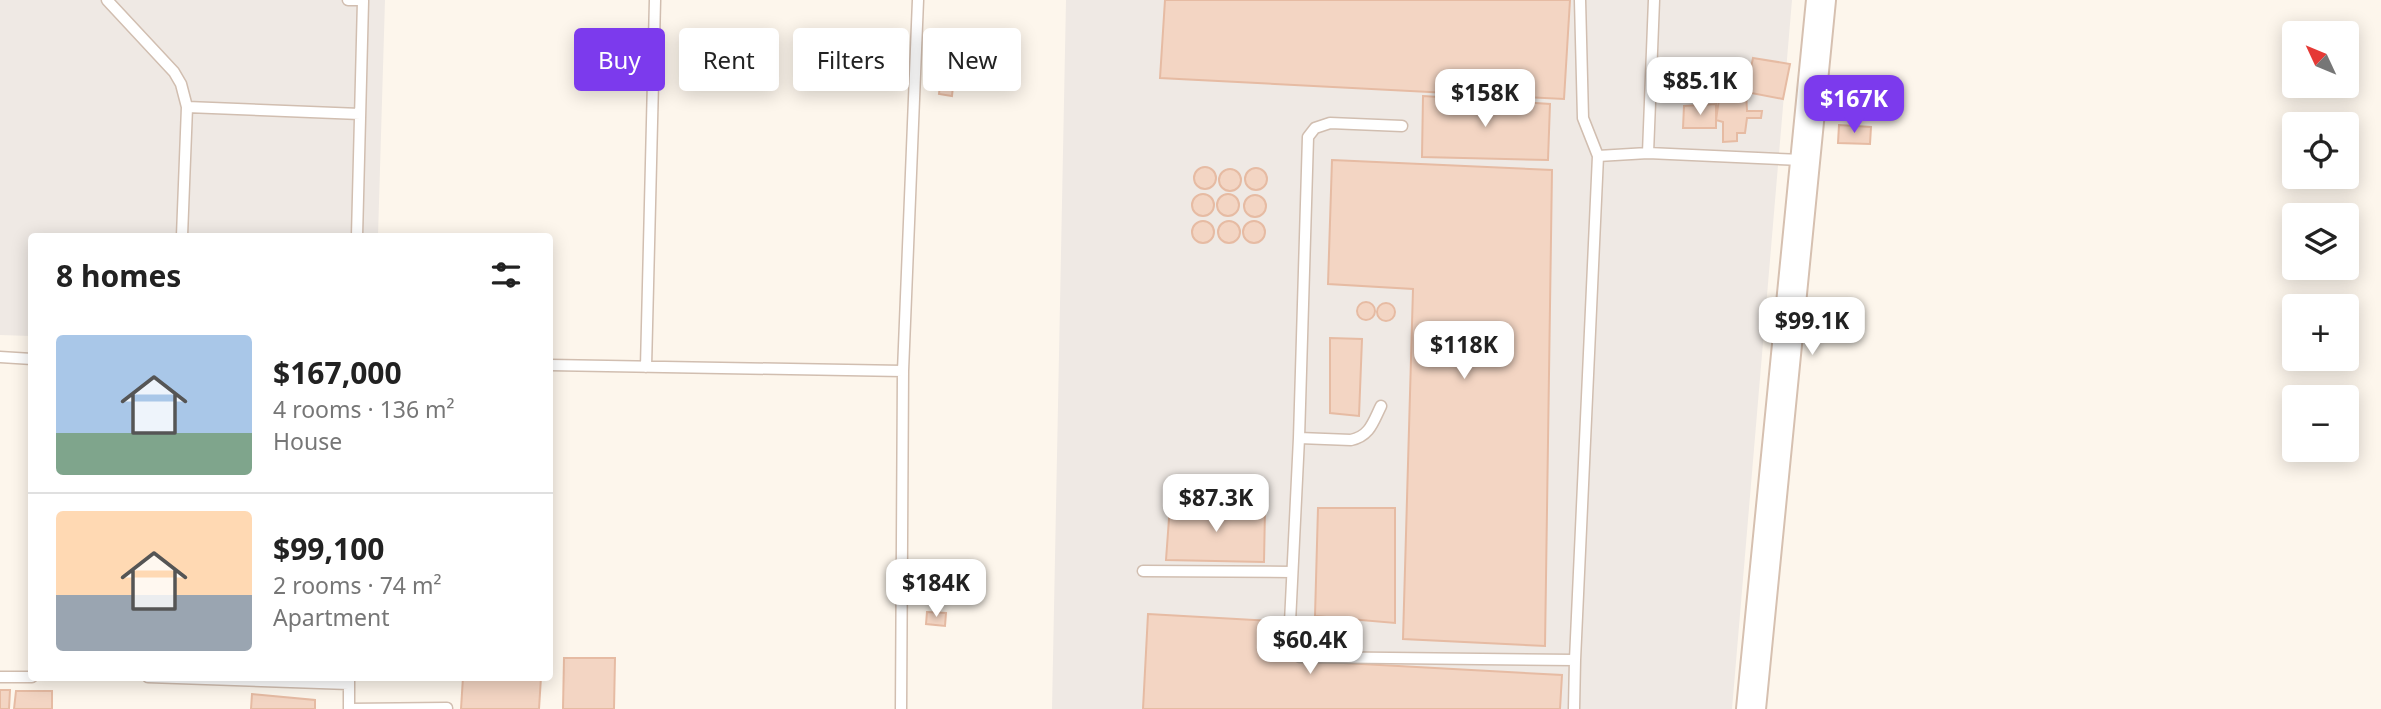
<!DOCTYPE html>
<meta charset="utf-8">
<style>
:root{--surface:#fff;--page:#f6f6f6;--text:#222;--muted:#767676;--line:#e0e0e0;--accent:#7c3aed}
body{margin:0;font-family:"Noto Sans",sans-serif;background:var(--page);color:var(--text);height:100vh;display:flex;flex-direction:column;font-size:26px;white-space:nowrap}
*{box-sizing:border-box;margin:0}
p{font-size:23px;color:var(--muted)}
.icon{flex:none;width:38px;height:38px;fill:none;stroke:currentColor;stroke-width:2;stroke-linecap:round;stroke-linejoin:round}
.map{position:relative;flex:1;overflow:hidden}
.panel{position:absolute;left:28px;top:233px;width:525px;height:448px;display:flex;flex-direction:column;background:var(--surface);border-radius:7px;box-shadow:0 4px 18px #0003}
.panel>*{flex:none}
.hud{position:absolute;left:574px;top:28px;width:665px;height:63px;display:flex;gap:14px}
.needle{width:46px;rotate:314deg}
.tools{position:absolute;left:2282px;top:21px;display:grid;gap:14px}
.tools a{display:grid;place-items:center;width:77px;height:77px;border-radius:7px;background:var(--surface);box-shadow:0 4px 18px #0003;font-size:35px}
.price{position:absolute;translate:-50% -60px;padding:0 16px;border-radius:14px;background:#fff;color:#222;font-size:23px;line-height:46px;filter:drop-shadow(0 2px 4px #0008)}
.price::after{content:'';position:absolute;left:50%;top:42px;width:21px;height:16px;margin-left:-10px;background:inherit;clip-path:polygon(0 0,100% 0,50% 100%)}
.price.current{background:var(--accent);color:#fff}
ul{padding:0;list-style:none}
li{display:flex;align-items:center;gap:21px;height:175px;padding:0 28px}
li+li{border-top:2px solid var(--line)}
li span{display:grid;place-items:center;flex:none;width:196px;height:140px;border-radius:7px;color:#555}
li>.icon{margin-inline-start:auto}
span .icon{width:84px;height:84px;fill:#fffc;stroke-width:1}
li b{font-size:30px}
h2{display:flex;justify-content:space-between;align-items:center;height:84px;padding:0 28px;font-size:30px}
.tag{padding:0 24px;border-radius:7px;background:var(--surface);box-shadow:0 4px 18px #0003;font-size:24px;line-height:63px}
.tag.current{background:var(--accent);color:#fff}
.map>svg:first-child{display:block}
.industrial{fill:#efe9e4}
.building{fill:#f3d5c3;stroke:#e6bba3;stroke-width:2}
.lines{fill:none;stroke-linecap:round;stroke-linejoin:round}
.lane-casing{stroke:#d1beb0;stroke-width:13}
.secondary-casing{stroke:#d6c0b0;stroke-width:32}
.lane{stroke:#fff;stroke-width:10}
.secondary{stroke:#fff;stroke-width:28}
</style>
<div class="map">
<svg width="2381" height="709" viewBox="0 0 2381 709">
<rect width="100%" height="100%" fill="#fdf6ec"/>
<!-- industrial -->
<path class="industrial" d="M 0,0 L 385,0 L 378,236 L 32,236 L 31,336 L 0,335 Z
M 1066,0 L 1792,0 L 1732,709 L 1052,709 Z"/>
<!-- building -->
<path class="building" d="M 1165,0 L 1570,0 L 1564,99 L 1160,78 Z
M 1753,58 L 1790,64 L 1783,99 L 1746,92 Z
M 943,74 L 955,75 L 955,81 L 943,81 Z
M 940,85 L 953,86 L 952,96 L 939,94 Z
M 1720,92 L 1746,92 L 1747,111 L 1762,111 L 1761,118 L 1747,118 L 1745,133 L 1737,133 L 1737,141 L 1723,142 L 1723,122 L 1716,120 Z
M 1423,96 L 1550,104 L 1548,160 L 1422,157 Z
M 1716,104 L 1716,128 L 1683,128 L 1684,106 Z
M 1839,125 L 1871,127 L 1870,144 L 1838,143 Z
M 1332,160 L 1552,170 L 1545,646 L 1403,639 L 1413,289 L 1328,284 Z
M1194 178a11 11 0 1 1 22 0a11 11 0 1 1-22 0Z
M1245 179a11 11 0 1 1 22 0a11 11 0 1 1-22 0Z
M1219 180a11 11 0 1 1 22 0a11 11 0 1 1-22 0Z
M1192 205a11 11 0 1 1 22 0a11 11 0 1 1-22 0Z
M1217 205a11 11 0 1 1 22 0a11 11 0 1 1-22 0Z
M1244 206a11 11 0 1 1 22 0a11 11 0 1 1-22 0Z
M1218 232a11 11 0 1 1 22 0a11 11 0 1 1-22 0Z
M1243 232a11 11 0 1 1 22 0a11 11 0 1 1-22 0Z
M1192 232a11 11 0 1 1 22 0a11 11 0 1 1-22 0Z
M1357 311a9 9 0 1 1 18 0a9 9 0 1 1-18 0Z
M1377 312a9 9 0 1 1 18 0a9 9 0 1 1-18 0Z
M 1330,338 L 1362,339 L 1359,416 L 1330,413 Z
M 1170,505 L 1265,509 L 1264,562 L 1166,560 Z
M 1318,508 L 1395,508 L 1395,623 L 1315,616 Z
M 927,612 L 946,613 L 945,626 L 926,624 Z
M 1148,614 L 1274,621 L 1271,659 L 1562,675 L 1560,709 L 1143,709 Z
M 564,658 L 615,658 L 614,709 L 563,709 Z
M 463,677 L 541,677 L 539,709 L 461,709 Z
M 0,690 L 10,690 L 9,709 L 0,709 Z
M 16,691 L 52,691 L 52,709 L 14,709 Z
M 252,694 L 315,700 L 315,709 L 251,709 Z"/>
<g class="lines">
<defs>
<path id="lane" d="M 107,0 L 174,72 L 181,84 L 187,107
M 348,0 L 363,0
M 1580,0 L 1583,118 L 1598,156
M 1402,126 L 1330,123 L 1315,128 L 1308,137 L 1299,438 L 1289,643 L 1291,650 L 1300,657 L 1575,660 L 1598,156 L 1648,153 L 1802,160
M 1648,153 L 1654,0
M 182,236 L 187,107 L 360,114
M 357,236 L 363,1
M 0,357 L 32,359
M 550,365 L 903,371
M 646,367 L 655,0
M 1299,438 L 1351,440 C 1370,436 1373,422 1381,406
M 1143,571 L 1292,572
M 0,677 L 32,677
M 148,677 L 349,684
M 349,709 L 447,708
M 349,709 L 349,677
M 901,709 L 903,371 L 918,0
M 1574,709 L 1575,660"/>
<path id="secondary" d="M 1751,709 L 1821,0"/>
</defs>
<!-- lane casing -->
<use href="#lane" class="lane-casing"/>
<!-- secondary casing -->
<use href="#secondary" class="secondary-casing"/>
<!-- lane -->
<use href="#lane" class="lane"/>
<!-- secondary -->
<use href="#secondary" class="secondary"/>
</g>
</svg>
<div class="tools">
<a><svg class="needle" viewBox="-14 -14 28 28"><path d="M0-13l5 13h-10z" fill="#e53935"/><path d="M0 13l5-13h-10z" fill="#767676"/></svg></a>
<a><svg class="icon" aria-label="locate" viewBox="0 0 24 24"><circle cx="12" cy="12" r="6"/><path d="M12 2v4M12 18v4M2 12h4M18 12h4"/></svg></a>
<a><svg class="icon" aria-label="layers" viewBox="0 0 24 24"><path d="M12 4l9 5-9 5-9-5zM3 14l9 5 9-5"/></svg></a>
<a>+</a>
<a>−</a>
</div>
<b class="price" style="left:1700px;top:117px">$85.1K</b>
<b class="price" style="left:1485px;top:129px">$158K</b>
<b class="price current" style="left:1854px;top:135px">$167K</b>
<b class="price" style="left:1812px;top:357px">$99.1K</b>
<b class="price" style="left:1464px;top:381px">$118K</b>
<b class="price" style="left:1216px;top:534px">$87.3K</b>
<b class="price" style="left:936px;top:619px">$184K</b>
<b class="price" style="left:1310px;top:676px">$60.4K</b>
<div class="hud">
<a class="tag current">Buy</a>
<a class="tag">Rent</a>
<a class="tag">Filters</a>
<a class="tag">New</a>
</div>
<section class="panel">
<h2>8 homes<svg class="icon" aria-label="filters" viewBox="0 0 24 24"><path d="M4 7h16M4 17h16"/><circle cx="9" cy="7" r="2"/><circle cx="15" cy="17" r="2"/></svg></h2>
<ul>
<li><span style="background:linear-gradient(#a9c7e8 70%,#7fa58c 0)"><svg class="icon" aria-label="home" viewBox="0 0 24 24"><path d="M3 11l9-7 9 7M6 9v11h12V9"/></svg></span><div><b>$167,000</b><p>4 rooms · 136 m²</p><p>House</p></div></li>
<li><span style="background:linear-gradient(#ffd9b3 60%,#9aa5b1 0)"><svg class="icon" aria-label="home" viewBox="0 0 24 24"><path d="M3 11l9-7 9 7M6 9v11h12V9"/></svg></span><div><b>$99,100</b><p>2 rooms · 74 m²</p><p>Apartment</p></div></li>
</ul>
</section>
</div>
